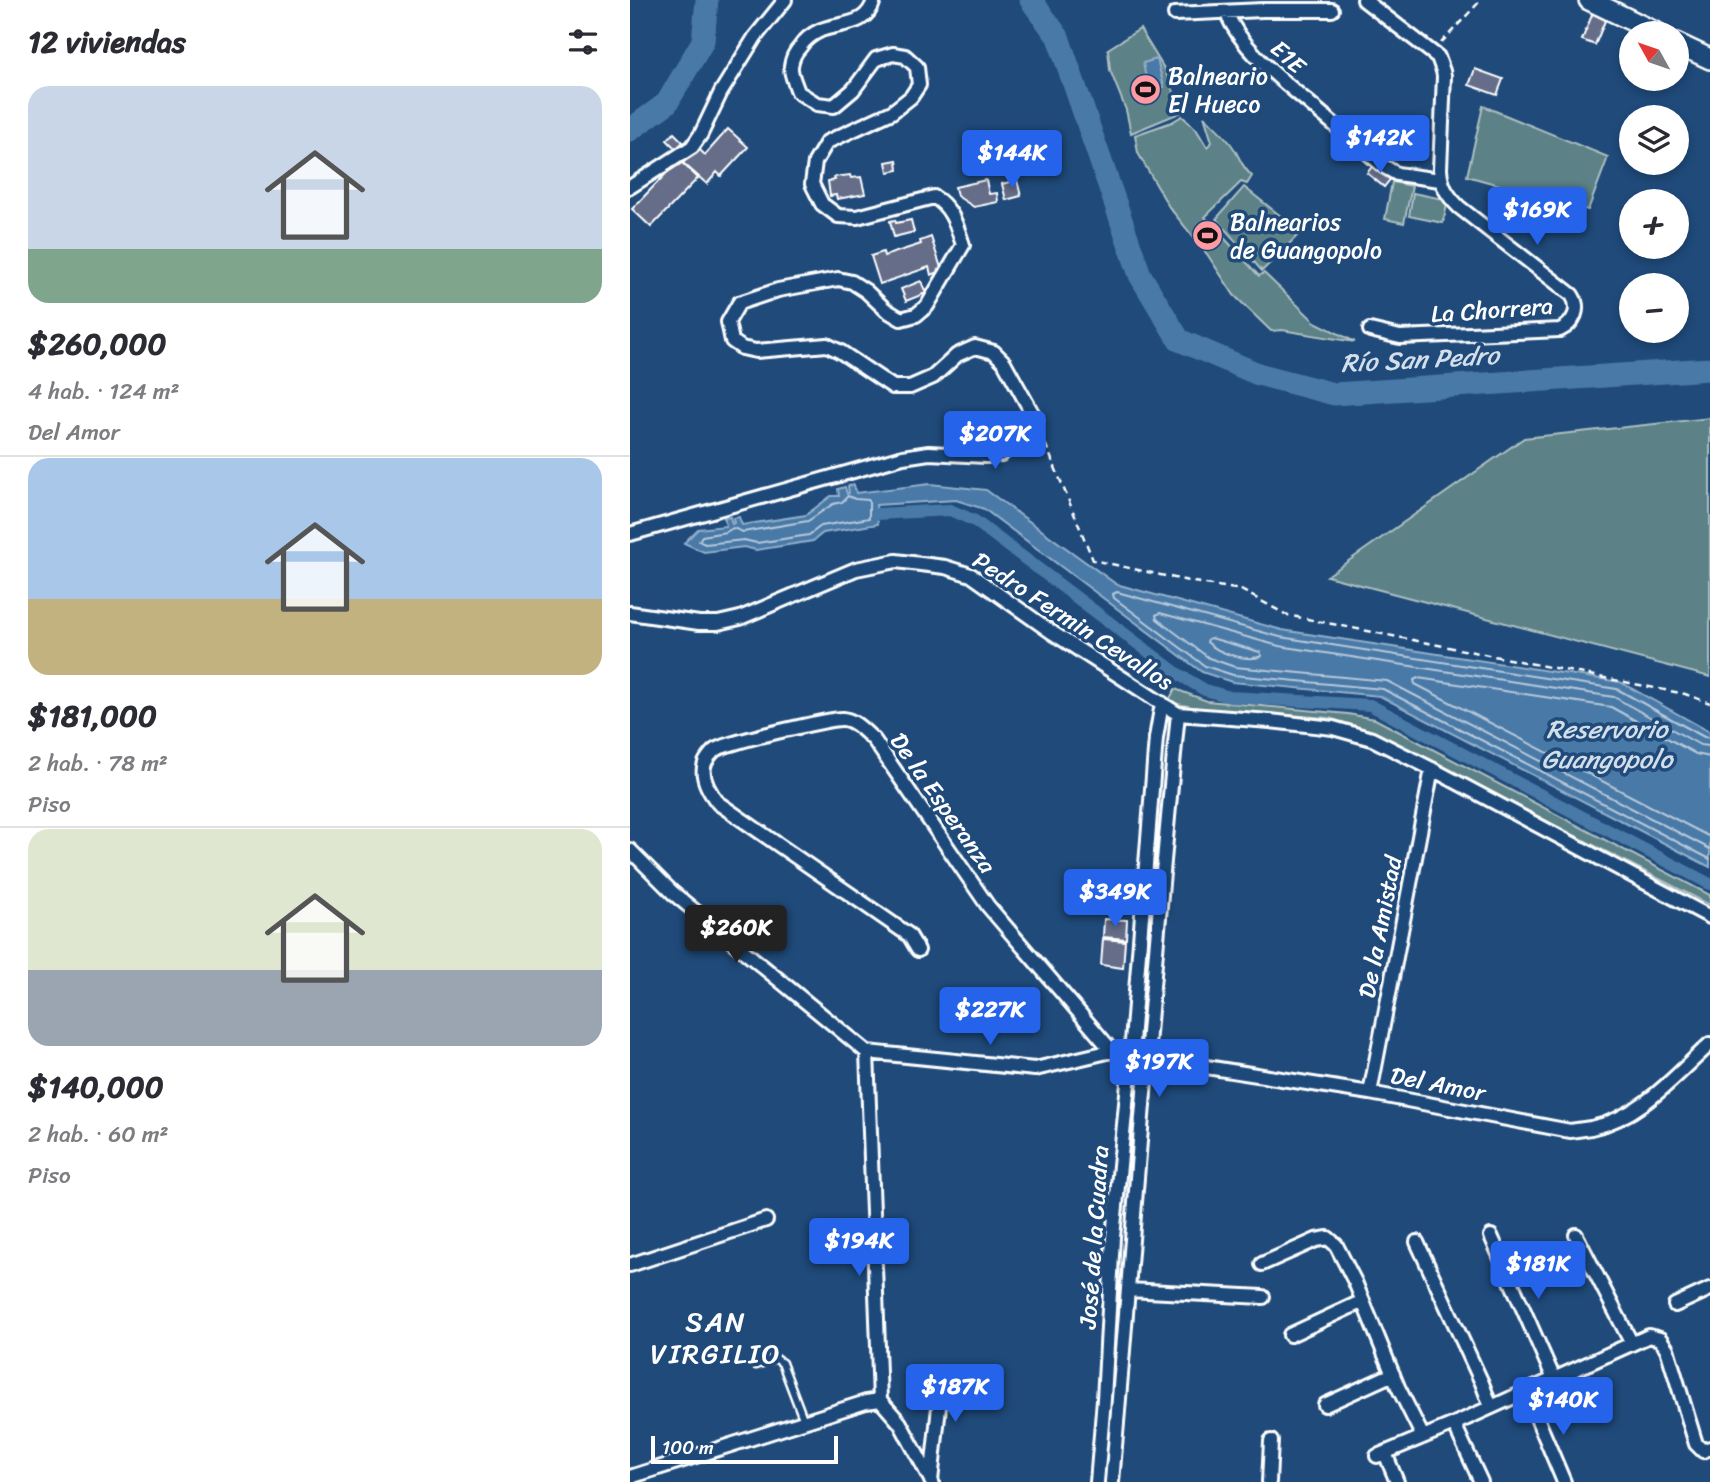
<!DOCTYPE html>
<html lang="es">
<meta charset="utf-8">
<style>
:root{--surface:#fff;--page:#f2f2f3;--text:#2b2b33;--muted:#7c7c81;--line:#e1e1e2;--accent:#2563eb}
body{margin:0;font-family:Sriracha,sans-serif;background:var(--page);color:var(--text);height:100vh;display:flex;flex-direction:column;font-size:26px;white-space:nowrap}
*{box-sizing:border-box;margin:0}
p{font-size:23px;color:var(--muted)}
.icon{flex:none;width:38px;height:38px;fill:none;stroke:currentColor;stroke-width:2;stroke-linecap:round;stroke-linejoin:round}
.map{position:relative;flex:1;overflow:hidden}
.side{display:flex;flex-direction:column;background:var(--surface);width:630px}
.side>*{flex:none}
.needle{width:46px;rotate:310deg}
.controls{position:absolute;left:989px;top:21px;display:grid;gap:14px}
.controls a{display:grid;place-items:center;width:70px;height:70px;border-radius:50%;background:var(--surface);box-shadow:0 4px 10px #0003;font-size:35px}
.scale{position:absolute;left:21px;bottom:18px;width:187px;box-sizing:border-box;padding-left:7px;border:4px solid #fff;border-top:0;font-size:19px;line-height:24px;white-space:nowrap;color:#fff;-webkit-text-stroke:5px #1f4a7a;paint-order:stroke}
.price{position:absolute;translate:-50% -60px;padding:0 16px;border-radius:7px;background:var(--accent);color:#fff;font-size:23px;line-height:46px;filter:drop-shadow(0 2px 4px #0008)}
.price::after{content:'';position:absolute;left:50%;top:42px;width:21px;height:16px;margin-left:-10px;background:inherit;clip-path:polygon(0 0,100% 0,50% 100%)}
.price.selected{background:#222;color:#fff}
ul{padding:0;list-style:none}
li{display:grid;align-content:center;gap:14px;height:371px;padding:0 28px}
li+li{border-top:2px solid var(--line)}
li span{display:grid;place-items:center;height:217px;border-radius:21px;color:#555}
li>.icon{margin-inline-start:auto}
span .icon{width:126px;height:126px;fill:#fffc;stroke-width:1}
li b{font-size:30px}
h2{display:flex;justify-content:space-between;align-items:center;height:84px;padding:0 28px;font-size:30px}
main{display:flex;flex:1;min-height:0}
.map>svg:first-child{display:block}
.green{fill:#5c8186;stroke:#aec0c2;stroke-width:2}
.water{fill:#4a79a6;stroke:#92afca;stroke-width:2}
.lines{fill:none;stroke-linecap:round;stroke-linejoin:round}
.shore{stroke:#b7c9db;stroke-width:2}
.canal{stroke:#4a79a6;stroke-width:12}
.river{stroke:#4a79a6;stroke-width:23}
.building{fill:#656d88;stroke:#fff;stroke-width:2}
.lane-casing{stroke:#fff;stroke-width:11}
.street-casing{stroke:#fff;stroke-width:18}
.secondary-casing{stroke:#fff;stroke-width:24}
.path{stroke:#fff;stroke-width:2.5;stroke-dasharray:7 5;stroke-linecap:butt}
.lane{stroke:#1f4a7a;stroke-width:6}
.street{stroke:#1f4a7a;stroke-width:12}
.secondary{stroke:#1f4a7a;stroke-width:19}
.labels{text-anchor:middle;stroke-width:7;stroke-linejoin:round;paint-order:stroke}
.street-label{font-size:24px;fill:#fff;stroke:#1f4a7a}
.poi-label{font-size:24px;fill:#fff;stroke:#1f4a7a;text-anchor:start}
.water-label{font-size:26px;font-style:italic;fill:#d2dee9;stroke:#1f4a7a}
.quarter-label{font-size:28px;letter-spacing:2px;fill:#fff;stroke:#1f4a7a}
</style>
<main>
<section class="side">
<h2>12 viviendas<svg class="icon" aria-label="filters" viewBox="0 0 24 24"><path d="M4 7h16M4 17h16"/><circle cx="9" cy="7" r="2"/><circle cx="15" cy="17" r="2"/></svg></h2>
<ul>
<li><span style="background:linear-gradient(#c9d6e8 75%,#7fa58c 0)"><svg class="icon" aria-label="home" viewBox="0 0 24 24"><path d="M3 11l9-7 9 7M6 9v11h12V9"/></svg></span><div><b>$260,000</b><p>4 hab. · 124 m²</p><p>Del Amor</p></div></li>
<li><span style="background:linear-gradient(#a9c7e8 65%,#c2b280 0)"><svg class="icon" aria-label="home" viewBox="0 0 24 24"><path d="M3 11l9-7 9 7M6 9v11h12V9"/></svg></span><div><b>$181,000</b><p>2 hab. · 78 m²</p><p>Piso</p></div></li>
<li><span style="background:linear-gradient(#dfe7d0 65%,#9aa5b1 0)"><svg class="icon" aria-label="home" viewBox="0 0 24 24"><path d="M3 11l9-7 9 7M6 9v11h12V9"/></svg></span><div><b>$140,000</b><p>2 hab. · 60 m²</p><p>Piso</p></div></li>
</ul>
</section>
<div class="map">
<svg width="1080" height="1482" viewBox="0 0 1080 1482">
<rect width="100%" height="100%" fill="#1f4a7a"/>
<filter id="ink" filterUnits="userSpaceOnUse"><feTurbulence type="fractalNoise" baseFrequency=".0143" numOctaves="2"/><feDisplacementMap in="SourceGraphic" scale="14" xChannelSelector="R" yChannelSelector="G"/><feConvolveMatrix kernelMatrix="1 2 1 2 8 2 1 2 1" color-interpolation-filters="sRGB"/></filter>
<g filter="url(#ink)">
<!-- green -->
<path class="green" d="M 510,29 L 535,70 L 552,112 L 501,133 L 496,110 L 480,70 L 478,49 Z
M 853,106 L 978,157 L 958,210 L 837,176 Z
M 552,116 L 566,129 L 577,147 L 582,142 L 574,116 C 584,126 595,135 603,147 C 611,159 610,165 622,176 L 617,184 L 611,182 L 575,217 L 629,276 L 634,273 L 685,322 L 725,342 L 652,330 L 641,331 L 604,295 L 577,254 L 539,207 L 508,153 L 505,135 L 542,122 Z
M 762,182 L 782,186 L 774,223 L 755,219 Z
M 614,187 L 671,232 L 632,271 L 586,219 Z
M 783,193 L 818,200 L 813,223 L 779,216 Z
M 1080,418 L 1080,677 L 697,576 L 894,438 Z
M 545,689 L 577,701 L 718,714 L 745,719 L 1080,895 L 1080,905 L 742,731 L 699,718 L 567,708 L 538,702 Z"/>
<!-- water -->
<path class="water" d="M 527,59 L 534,87 L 518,89 L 513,63 Z
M 300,484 L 356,490 L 486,584 L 652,630 L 990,682 L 1080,732 L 1080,867 L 750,696 L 602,682 L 572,672 L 354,509 L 326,500 L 246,505 L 248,524 L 193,533 L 183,541 L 126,550 L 114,547 L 74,552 L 54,543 L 68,529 L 96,526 L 94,518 L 100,517 L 102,524 L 104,523 L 103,518 L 109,517 L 112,525 L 176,515 L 201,496 L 209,496 L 208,489 L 215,487 L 217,494 L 219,493 L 218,486 L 224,485 L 226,493 Z"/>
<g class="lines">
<!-- shore -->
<path class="shore" d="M 218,496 L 225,499 L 239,500 L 239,518 L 191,526 L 179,535 L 127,543 L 114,540 L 75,544 L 69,541 L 72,536 L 96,532 L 103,528 L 113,532 L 178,521 L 203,504 L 212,502 Z
M 581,638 L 630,652 L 632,656 C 617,662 589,654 577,642 L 578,639 Z
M 1080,738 L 1074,737 L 987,689 L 650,637 L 487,592 L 483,594 L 484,598 L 575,666 L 603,675 L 753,689 L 1080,859
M 1080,746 L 1070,745 L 984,697 L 649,646 L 530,613 L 526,615 L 527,619 L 579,658 L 605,667 L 757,681 L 1080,849
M 1080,757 L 1066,754 L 981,707 L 788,678 L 784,680 L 785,684 L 1080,837"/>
<!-- canal -->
<path class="canal" d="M 247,514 L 320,510 L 345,521 L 548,674 L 575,690 L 600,697 L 740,705 L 1080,884"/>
<!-- river -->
<path class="river" d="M 401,0 L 428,37 L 510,275 L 549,340 L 628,374 L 704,394 L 1080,369
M 0,130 L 37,103 L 73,41 L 77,0"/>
</g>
<!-- building -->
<path class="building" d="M 964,10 L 977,16 L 965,45 L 952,40 Z
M 845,69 L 873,79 L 867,95 L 839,85 Z
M 98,129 L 118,147 L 91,176 L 87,172 L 77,184 L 53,163 L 67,147 L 75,155 Z
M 44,133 L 53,142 L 46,149 L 37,140 Z
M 49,160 L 68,178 L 21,227 L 2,209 Z
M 267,160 L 268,170 L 258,172 L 256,162 Z
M 745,163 L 762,177 L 754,187 L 737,173 Z
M 220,175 L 221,178 L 231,177 L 235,194 L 207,199 L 206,195 L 200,196 L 198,181 L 205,180 L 204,177 Z
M 356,180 L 359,194 L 367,193 L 368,202 L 344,207 L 327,196 L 325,187 Z
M 387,180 L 391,196 L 376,200 L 372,184 Z
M 265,220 L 266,223 L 281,220 L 284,232 L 264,237 L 260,221 Z
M 301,237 L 312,271 L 301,275 L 299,267 L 250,284 L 241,256 L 253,252 L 254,256 L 291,244 L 290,241 Z
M 291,281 L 296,293 L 276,301 L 271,289 Z
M 474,919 L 497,920 L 496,939 L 473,937 Z
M 473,939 L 495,941 L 493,968 L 471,965 Z"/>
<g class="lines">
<defs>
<path id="lane" d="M 126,1365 L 145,1358 L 152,1363 L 174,1421"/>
<path id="street" d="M 734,0 L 808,57 L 813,71 L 814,76 L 810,169 C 811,186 817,195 829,207 L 942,295 C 951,309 944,323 930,330 L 770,337 L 740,330
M 596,12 C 612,50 648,77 679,103 C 704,124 728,145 753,166 L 767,174 L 810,180
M 545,14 L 633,10 L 702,10
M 0,187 L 62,147 L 71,134 L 91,92 L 125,37 L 155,0
M 0,534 L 273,457 L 299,453 L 356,456 L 371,454 L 386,444 L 406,420 L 374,362 L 364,352 L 345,347 L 327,355 L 303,377 L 280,387 L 263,387 L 211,352 L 197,345 L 126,351 L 112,348 L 102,341 L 98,322 L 109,303 L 148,290 L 208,279 L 222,282 L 236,291 L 256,310 L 271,319 L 286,315 L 297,306 L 333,245 C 327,227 322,207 304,197 L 227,217 L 208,216 L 192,204 L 182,184 L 185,162 L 197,142 L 262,112 L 281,97 L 289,85 L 287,67 L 275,56 L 263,54 L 246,59 L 223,90 L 204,106 L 187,104 L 168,92 C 166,85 160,74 161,66 C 162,59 165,52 170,47 C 175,39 182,34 191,30 C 211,22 237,27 244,0
M 0,613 L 69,623 L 88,623 L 110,618 L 226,569 L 266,561 L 315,567 L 341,575 L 423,633 L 548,714 L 640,721 L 703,728 L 742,739 L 802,769 L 1080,917
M 0,850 L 43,893 L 237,1052 L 405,1069 L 482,1051
M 288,950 L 279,935 L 88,803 C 80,793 70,777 75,763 C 76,760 82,752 85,750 C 91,744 202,718 213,719 C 225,720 235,732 244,740 L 358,906 L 482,1051 L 500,1057 L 526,1059 L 740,1093 L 940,1131 C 947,1130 954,1129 961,1128 C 1010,1118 1045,1076 1080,1044
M 237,1052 L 250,1400 L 270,1423 L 302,1482
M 740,1093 L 802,769
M 946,1235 L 1002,1344
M 861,1236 L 924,1379
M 787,1242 L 852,1383 L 861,1407
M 632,1264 L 686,1240 L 698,1238 L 706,1245 L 725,1282 L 768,1387 L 793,1437
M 0,1265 L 136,1220
M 498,1290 L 633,1297
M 1045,1305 L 1080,1289
M 660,1335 L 733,1301
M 896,1392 L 934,1482
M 695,1405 L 763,1374
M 824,1424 L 851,1482
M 755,1453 L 767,1482
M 747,1456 L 824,1424 L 1019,1336 L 1030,1339 L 1037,1349 L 1066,1444 L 1073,1451 L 1080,1448
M 0,1477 L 236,1402 L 250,1400
M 301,1481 L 312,1379
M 467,1482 L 474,1399 L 483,1237 L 502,1042 L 526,738 L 532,703
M 482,1482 C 504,1226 522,970 548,714
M 639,1482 L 641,1441"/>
<path id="secondary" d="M 959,0 L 1027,33
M 1046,43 L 1080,59"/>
</defs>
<!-- lane casing -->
<use href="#lane" class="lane-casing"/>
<!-- street casing -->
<use href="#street" class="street-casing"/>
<!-- secondary casing -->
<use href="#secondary" class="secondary-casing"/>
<!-- path -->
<path class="path" d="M 811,43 L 851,0
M 411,433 L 463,560 L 558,581 L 611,590 L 657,615 L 1055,694 L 1080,703"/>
<!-- lane -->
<use href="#lane" class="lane"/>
<!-- street -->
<use href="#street" class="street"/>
<!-- secondary -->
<use href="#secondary" class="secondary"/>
</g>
</g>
<!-- icons -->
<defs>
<symbol id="stadium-disc" viewBox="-11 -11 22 22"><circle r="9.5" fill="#ff9aa2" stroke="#1f4a7a"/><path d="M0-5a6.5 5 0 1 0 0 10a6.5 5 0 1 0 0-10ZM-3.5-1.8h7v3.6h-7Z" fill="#111"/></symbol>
</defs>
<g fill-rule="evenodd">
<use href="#stadium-disc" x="498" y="72" width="35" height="35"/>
<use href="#stadium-disc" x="560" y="218" width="35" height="35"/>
</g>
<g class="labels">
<!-- street labels -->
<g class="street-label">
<text transform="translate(658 57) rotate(43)" y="8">E1E</text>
<text transform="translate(862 310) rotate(-4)" y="8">La Chorrera</text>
<text transform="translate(443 621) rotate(33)" y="8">Pedro Fermin Cevallos</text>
<text transform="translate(313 803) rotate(55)" y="8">De la Esperanza</text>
<text transform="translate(750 927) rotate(-79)" y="8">De la Amistad</text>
<text transform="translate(808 1084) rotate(11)" y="8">Del Amor</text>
<text transform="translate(464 1237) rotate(-86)" y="8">José de la Cuadra</text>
</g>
<!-- poi labels -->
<g class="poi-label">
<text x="538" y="84">Balneario<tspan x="538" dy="28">El Hueco</tspan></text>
<text x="600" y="230">Balnearios<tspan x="600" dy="28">de Guangopolo</tspan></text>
</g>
<!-- water labels -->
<g class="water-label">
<text transform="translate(790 359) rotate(-3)" y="9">Río San Pedro</text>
<text x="977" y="738">Reservorio<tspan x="977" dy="30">Guangopolo</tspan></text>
</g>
<!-- quarter labels -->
<g class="quarter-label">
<text x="86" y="1331">SAN<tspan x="86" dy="32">VIRGILIO</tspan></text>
</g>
</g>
</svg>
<div class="controls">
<a><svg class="needle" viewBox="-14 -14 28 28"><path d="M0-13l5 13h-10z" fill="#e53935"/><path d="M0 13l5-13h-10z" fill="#7c7c81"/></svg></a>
<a><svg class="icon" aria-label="layers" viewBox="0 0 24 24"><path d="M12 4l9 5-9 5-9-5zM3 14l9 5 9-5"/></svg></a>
<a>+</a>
<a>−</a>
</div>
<div class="scale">100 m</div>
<b class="price" style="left:750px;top:175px">$142K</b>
<b class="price" style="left:382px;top:190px">$144K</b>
<b class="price" style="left:907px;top:247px">$169K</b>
<b class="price" style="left:365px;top:471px">$207K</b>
<b class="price" style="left:485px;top:929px">$349K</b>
<b class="price selected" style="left:106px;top:965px">$260K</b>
<b class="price" style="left:360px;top:1047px">$227K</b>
<b class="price" style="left:529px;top:1099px">$197K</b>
<b class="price" style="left:229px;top:1278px">$194K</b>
<b class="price" style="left:908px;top:1301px">$181K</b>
<b class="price" style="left:325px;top:1424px">$187K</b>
<b class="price" style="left:933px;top:1437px">$140K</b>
</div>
</main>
